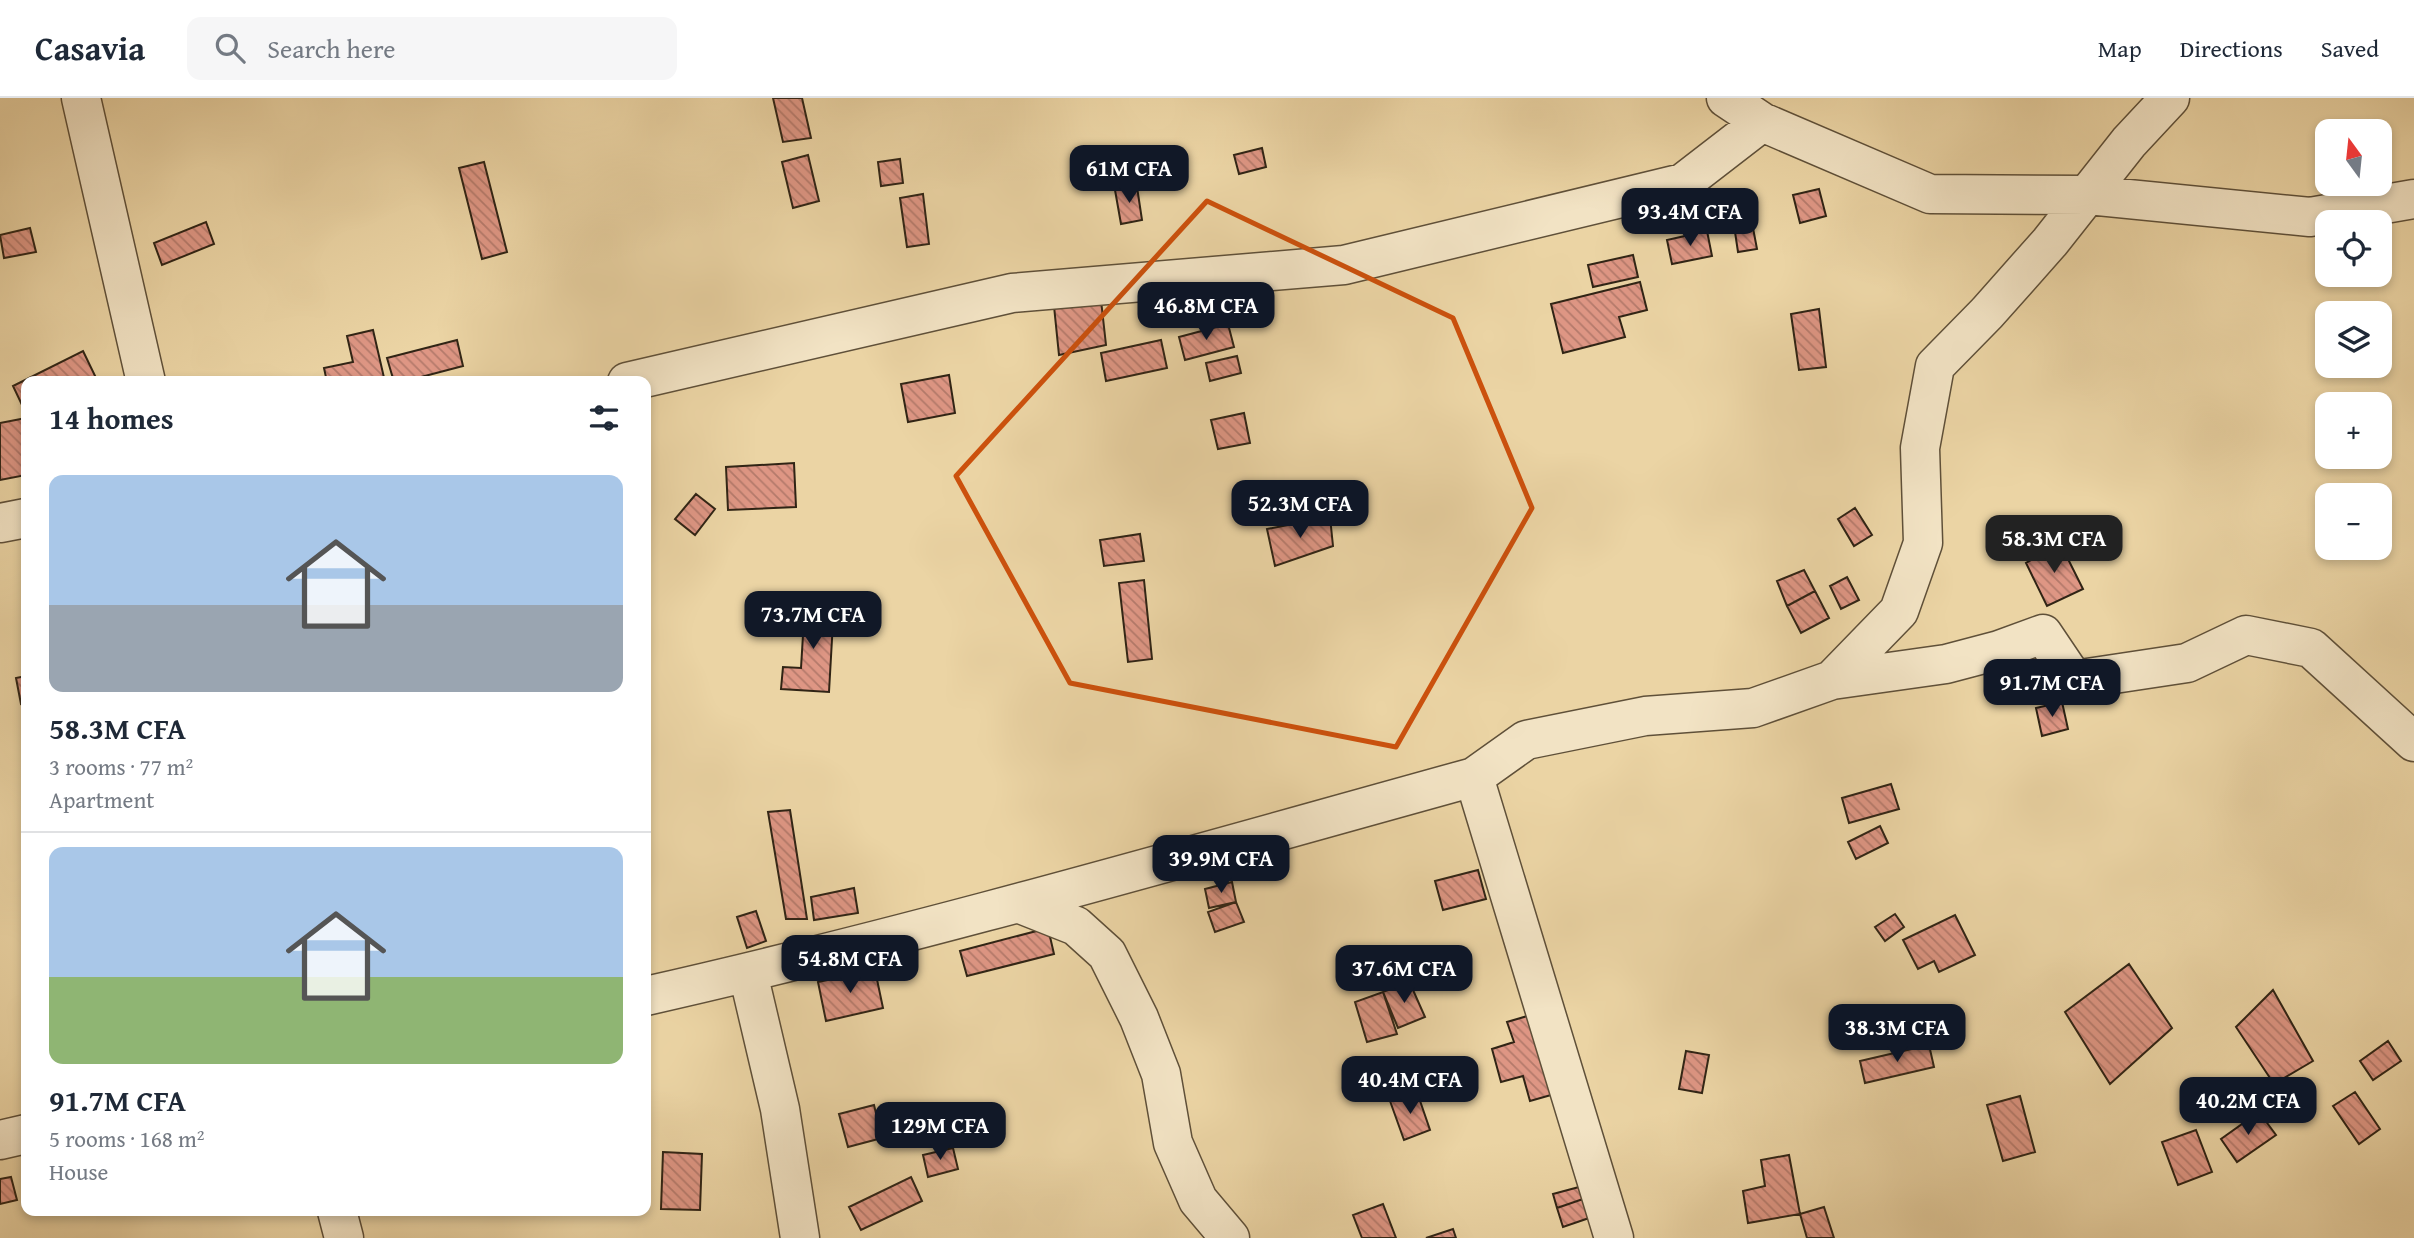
<!DOCTYPE html>
<meta charset="utf-8">
<style>
:root{--surface:#fff;--page:#f6f6f7;--text:#1f2937;--muted:#747a83;--line:#e0e1e3;--accent:#111827}
body{margin:0;font-family:"Gentium Book Plus",serif;background:var(--page);color:var(--text);height:100vh;display:flex;flex-direction:column;font-size:26px;white-space:nowrap}
*{box-sizing:border-box;margin:0}
p{font-size:23px;color:var(--muted)}
.icon{flex:none;width:38px;height:38px;fill:none;stroke:currentColor;stroke-width:2;stroke-linecap:round;stroke-linejoin:round}
.map{position:relative;flex:1;overflow:hidden}
.panel{position:absolute;left:21px;top:278px;width:630px;height:840px;display:flex;flex-direction:column;background:var(--surface);border-radius:14px;box-shadow:0 4px 10px #0003}
.panel>*{flex:none}
.needle{width:46px;rotate:345deg}
.fabs{position:absolute;left:2315px;top:21px;display:grid;gap:14px}
.fabs a{display:grid;place-items:center;width:77px;height:77px;border-radius:14px;background:var(--surface);box-shadow:0 4px 10px #0003;font-size:35px}
.price{position:absolute;translate:-50% -60px;padding:0 16px;border-radius:14px;background:var(--accent);color:#fff;font-size:23px;line-height:46px;filter:drop-shadow(0 2px 4px #0008)}
.price::after{content:'';position:absolute;left:50%;top:42px;width:21px;height:16px;margin-left:-10px;background:inherit;clip-path:polygon(0 0,100% 0,50% 100%)}
.price.current{background:#222;color:#fff}
ul{padding:0;list-style:none}
li{display:grid;align-content:center;gap:14px;height:371px;padding:0 28px}
li+li{border-top:2px solid var(--line)}
li span{display:grid;place-items:center;height:217px;border-radius:14px;color:#555}
li>.icon{margin-inline-start:auto}
span .icon{width:126px;height:126px;fill:#fffc;stroke-width:1}
li b{font-size:30px}
h2{display:flex;justify-content:space-between;align-items:center;height:84px;padding:0 28px;font-size:30px}
header{display:flex;align-items:center;gap:42px;box-sizing:border-box;height:98px;padding:0 35px;background:var(--surface);border-bottom:2px solid var(--line)}
header strong{font-size:33px}
nav{display:flex;gap:38px;margin-inline-start:auto;font-size:24px}
.search{width:490px;height:63px;background:var(--page);display:flex;align-items:center;gap:18px;box-sizing:border-box;padding:0 24px;border-radius:14px;color:var(--muted);font-size:26px}
.map>svg:first-child{display:block}
.building{fill:url(#building-back-hatch);stroke:#302415;stroke-width:2}
.lines{fill:none;stroke-linecap:round;stroke-linejoin:round}
.minor-casing{stroke:#5f5039;stroke-width:41}
.minor{stroke:#f2e3c4;stroke-width:38}
.marked{fill:none;stroke:#cc510d;stroke-width:5;stroke-linejoin:round}
</style>
<header>
<strong>Casavia</strong>
<div class="search"><svg class="icon" aria-label="search" viewBox="0 0 24 24"><circle cx="10" cy="10" r="6"/><path d="M15 15l6 6"/></svg>Search here</div>
<nav><a>Map</a><a>Directions</a><a>Saved</a></nav>
</header>
<div class="map">
<svg width="2414" height="1140" viewBox="0 0 2414 1140">
<defs>
<pattern id="building-back-hatch" width="6" height="6" patternUnits="userSpaceOnUse" patternTransform="scale(1.75)"><rect width="6" height="6" fill="#de9684"/><path d="M-1 5l2 2M0 0l6 6M5-1l2 2" fill="none" stroke="#b47a6b"/></pattern>
</defs>
<rect width="100%" height="100%" fill="#ebd4a4"/>
<filter id="stains"><feTurbulence type="fractalNoise" baseFrequency=".00286" numOctaves="4"/><feColorMatrix values="0 0 0 0 .2 0 0 0 0 .09 0 0 0 0 .02 0 0 0 .5 -.17"/></filter>
<radialGradient id="worn" r=".72"><stop offset=".6" stop-color="#630" stop-opacity="0"/><stop offset="1" stop-color="#630" stop-opacity=".3"/></radialGradient>
<!-- building -->
<path class="building" d="M 773,0 L 802,0 L 811,40 L 783,44 Z
M 1262,50 L 1266,69 L 1239,76 L 1234,57 Z
M 808,57 L 819,103 L 793,110 L 782,64 Z
M 900,61 L 903,85 L 881,88 L 878,64 Z
M 484,64 L 507,154 L 482,161 L 459,70 Z
M 1137,89 L 1142,122 L 1121,126 L 1115,92 Z
M 1819,91 L 1826,118 L 1800,125 L 1793,97 Z
M 923,96 L 929,146 L 907,149 L 900,100 Z
M 206,124 L 214,146 L 162,167 L 154,145 Z
M 30,130 L 36,154 L 4,160 L 0,137 Z
M 1753,130 L 1757,151 L 1738,154 L 1735,134 Z
M 1707,133 L 1712,158 L 1672,166 L 1667,142 Z
M 1633,157 L 1638,179 L 1593,189 L 1588,167 Z
M 1640,184 L 1647,212 L 1619,219 L 1625,239 L 1563,255 L 1551,206 Z
M 1101,202 L 1106,247 L 1059,257 L 1054,208 Z
M 1819,211 L 1826,269 L 1799,272 L 1791,216 Z
M 1228,226 L 1234,249 L 1185,262 L 1179,239 Z
M 373,232 L 385,284 L 327,284 L 324,270 L 353,264 L 347,238 Z
M 457,242 L 463,268 L 402,284 L 394,284 L 387,260 Z
M 1161,242 L 1167,270 L 1106,283 L 1101,255 Z
M 83,253 L 98,284 L 26,284 L 26,307 L 23,309 L 13,288 Z
M 1237,258 L 1241,275 L 1210,283 L 1206,265 Z
M 949,277 L 955,315 L 908,324 L 901,286 Z
M 1244,315 L 1250,345 L 1218,351 L 1211,322 Z
M 26,320 L 26,377 L 0,382 L 0,325 Z
M 794,365 L 796,409 L 728,412 L 726,369 Z
M 696,396 L 715,411 L 695,437 L 675,421 Z
M 1855,410 L 1872,437 L 1854,448 L 1838,421 Z
M 1330,419 L 1333,448 L 1275,468 L 1267,431 Z
M 1140,436 L 1144,463 L 1104,468 L 1100,442 Z
M 2060,445 L 2083,491 L 2047,508 L 2026,465 Z
M 1804,472 L 1815,493 L 1787,508 L 1777,483 Z
M 1847,479 L 1859,502 L 1841,511 L 1830,488 Z
M 1144,482 L 1152,561 L 1128,564 L 1119,485 Z
M 1815,493 L 1829,520 L 1801,535 L 1787,508 Z
M 805,504 L 834,506 L 829,594 L 781,591 L 783,569 L 801,570 Z
M 26,578 L 26,605 L 21,606 L 16,580 Z
M 2062,604 L 2068,631 L 2042,638 L 2036,610 Z
M 1891,686 L 1899,711 L 1849,725 L 1842,700 Z
M 790,712 L 807,821 L 786,821 L 768,714 Z
M 1880,728 L 1888,745 L 1856,761 L 1848,744 Z
M 1478,772 L 1486,801 L 1443,812 L 1435,783 Z
M 1232,784 L 1236,804 L 1209,810 L 1205,791 Z
M 854,790 L 858,815 L 814,822 L 811,799 Z
M 1236,804 L 1244,824 L 1215,834 L 1208,814 Z
M 756,813 L 766,843 L 747,850 L 737,819 Z
M 1895,816 L 1904,829 L 1885,843 L 1875,829 Z
M 1955,817 L 1975,857 L 1939,874 L 1934,863 L 1918,871 L 1903,842 Z
M 1048,830 L 1054,856 L 967,878 L 960,853 Z
M 2129,866 L 2172,930 L 2110,986 L 2065,914 Z
M 875,872 L 883,910 L 826,923 L 818,884 Z
M 1409,883 L 1425,919 L 1398,930 L 1383,894 Z
M 2273,892 L 2313,963 L 2274,986 L 2236,929 Z
M 1383,894 L 1397,936 L 1367,944 L 1355,904 Z
M 1534,916 L 1558,995 L 1530,1003 L 1523,978 L 1501,984 L 1492,951 L 1514,944 L 1507,924 Z
M 2388,943 L 2401,963 L 2373,982 L 2360,963 Z
M 1929,947 L 1934,969 L 1865,985 L 1860,963 Z
M 1686,953 L 1709,957 L 1702,995 L 1679,991 Z
M 1417,994 L 1430,1032 L 1404,1042 L 1390,1003 Z
M 2355,994 L 2380,1031 L 2359,1046 L 2333,1008 Z
M 2020,998 L 2035,1054 L 2003,1063 L 1987,1007 Z
M 874,1007 L 882,1040 L 848,1049 L 839,1016 Z
M 2259,1014 L 2276,1037 L 2237,1064 L 2221,1041 Z
M 2196,1032 L 2212,1074 L 2178,1087 L 2162,1044 Z
M 953,1050 L 958,1071 L 928,1079 L 923,1057 Z
M 663,1054 L 702,1056 L 700,1112 L 661,1111 Z
M 1789,1057 L 1800,1116 L 1748,1125 L 1743,1093 L 1765,1088 L 1761,1062 Z
M 11,1079 L 17,1102 L 0,1106 L 0,1081 Z
M 911,1079 L 922,1103 L 861,1132 L 849,1109 Z
M 1579,1089 L 1583,1101 L 1557,1110 L 1553,1096 Z
M 1583,1101 L 1589,1120 L 1563,1129 L 1557,1110 Z
M 1383,1106 L 1396,1140 L 1362,1140 L 1353,1117 Z
M 1824,1109 L 1834,1140 L 1807,1140 L 1800,1116 Z
M 1453,1131 L 1456,1140 L 1426,1140 Z"/>
<g class="lines">
<defs>
<path id="minor" d="M 81,0 L 146,284
M 1726,0 L 1762,24
M 627,284 L 1012,195 L 1344,167 L 1683,85 L 1762,24 L 1930,96 L 2088,97 L 2310,119 L 2414,101
M 0,425 L 26,420
M 1832,582 L 1946,566 L 1999,552 L 2043,536 L 2074,582 L 2187,565 L 2246,537 L 2311,550 L 2414,644
M 1474,679 L 1614,1140
M 1018,805 L 1076,828 L 1107,856 L 1139,920 L 1161,976 L 1173,1045 L 1198,1102 L 1230,1140
M 748,875 L 780,1011 L 800,1140
M 646,898 C 924,835 1199,755 1474,679 L 1526,642 L 1645,618 L 1753,610 L 1832,582 L 1899,513 L 1923,445 L 1920,350 L 1935,268 L 1987,215 L 2050,144 L 2129,44 L 2170,0
M 0,1042 L 26,1036
M 337,1113 L 344,1140"/>
</defs>
<!-- minor casing -->
<use href="#minor" class="minor-casing"/>
<!-- minor -->
<use href="#minor" class="minor"/>
</g>
<!-- marked area -->
<path class="marked" d="M 1207,103 L 1453,220 L 1532,410 L 1396,649 L 1070,585 L 956,378 Z"/>
<rect width="100%" height="100%" filter="url(#stains)"/>
<rect width="100%" height="100%" fill="url(#worn)"/>
</svg>
<div class="fabs">
<a><svg class="needle" viewBox="-14 -14 28 28"><path d="M0-13l5 13h-10z" fill="#e53935"/><path d="M0 13l5-13h-10z" fill="#747a83"/></svg></a>
<a><svg class="icon" aria-label="locate" viewBox="0 0 24 24"><circle cx="12" cy="12" r="6"/><path d="M12 2v4M12 18v4M2 12h4M18 12h4"/></svg></a>
<a><svg class="icon" aria-label="layers" viewBox="0 0 24 24"><path d="M12 4l9 5-9 5-9-5zM3 14l9 5 9-5"/></svg></a>
<a>+</a>
<a>−</a>
</div>
<b class="price" style="left:1129px;top:107px">61M CFA</b>
<b class="price" style="left:1690px;top:150px">93.4M CFA</b>
<b class="price" style="left:1206px;top:244px">46.8M CFA</b>
<b class="price" style="left:1300px;top:442px">52.3M CFA</b>
<b class="price current" style="left:2054px;top:477px">58.3M CFA</b>
<b class="price" style="left:813px;top:553px">73.7M CFA</b>
<b class="price" style="left:2052px;top:621px">91.7M CFA</b>
<b class="price" style="left:1221px;top:797px">39.9M CFA</b>
<b class="price" style="left:850px;top:897px">54.8M CFA</b>
<b class="price" style="left:1404px;top:907px">37.6M CFA</b>
<b class="price" style="left:1897px;top:966px">38.3M CFA</b>
<b class="price" style="left:1410px;top:1018px">40.4M CFA</b>
<b class="price" style="left:2248px;top:1039px">40.2M CFA</b>
<b class="price" style="left:940px;top:1064px">129M CFA</b>
<section class="panel">
<h2>14 homes<svg class="icon" aria-label="filters" viewBox="0 0 24 24"><path d="M4 7h16M4 17h16"/><circle cx="9" cy="7" r="2"/><circle cx="15" cy="17" r="2"/></svg></h2>
<ul>
<li><span style="background:linear-gradient(#a9c7e8 60%,#9aa5b1 0)"><svg class="icon" aria-label="home" viewBox="0 0 24 24"><path d="M3 11l9-7 9 7M6 9v11h12V9"/></svg></span><div><b>58.3M CFA</b><p>3 rooms · 77 m²</p><p>Apartment</p></div></li>
<li><span style="background:linear-gradient(#a9c7e8 60%,#8fb573 0)"><svg class="icon" aria-label="home" viewBox="0 0 24 24"><path d="M3 11l9-7 9 7M6 9v11h12V9"/></svg></span><div><b>91.7M CFA</b><p>5 rooms · 168 m²</p><p>House</p></div></li>
</ul>
</section>
</div>
